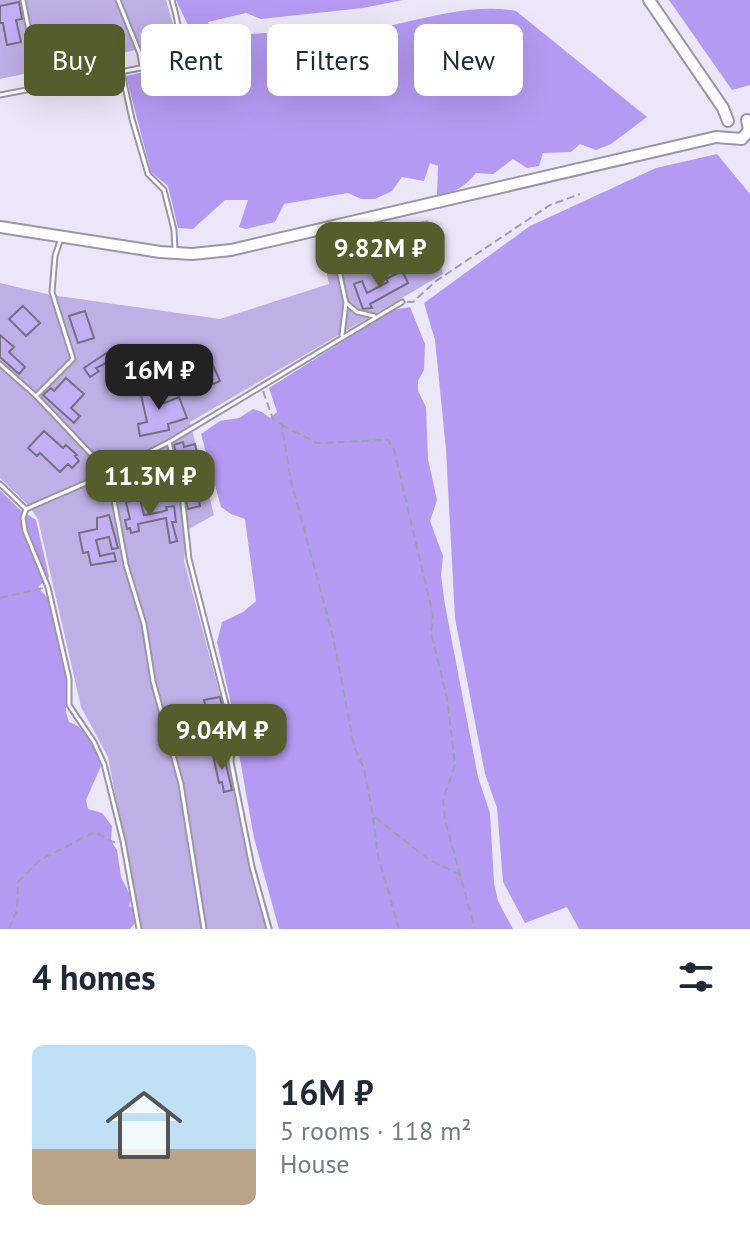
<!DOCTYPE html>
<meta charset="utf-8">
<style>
:root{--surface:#fff;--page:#f6f6f7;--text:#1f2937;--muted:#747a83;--accent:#555d2c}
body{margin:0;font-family:"PT Sans",sans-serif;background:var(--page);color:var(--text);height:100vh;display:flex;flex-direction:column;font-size:30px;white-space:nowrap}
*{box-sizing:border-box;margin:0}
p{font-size:26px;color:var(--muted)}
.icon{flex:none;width:44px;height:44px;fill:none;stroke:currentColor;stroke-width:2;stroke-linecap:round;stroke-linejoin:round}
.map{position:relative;height:929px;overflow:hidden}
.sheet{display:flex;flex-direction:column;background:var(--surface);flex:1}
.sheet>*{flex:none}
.hud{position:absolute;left:24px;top:24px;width:702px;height:72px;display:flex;gap:16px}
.price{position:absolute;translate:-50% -68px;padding:0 18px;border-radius:16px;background:var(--accent);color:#fff;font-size:26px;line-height:52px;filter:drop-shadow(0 2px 4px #0008)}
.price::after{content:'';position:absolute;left:50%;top:48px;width:24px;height:18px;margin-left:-12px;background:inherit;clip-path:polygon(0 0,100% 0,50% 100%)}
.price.selected{background:#222;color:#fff}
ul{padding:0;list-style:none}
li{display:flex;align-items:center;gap:24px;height:200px;padding:0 32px}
li span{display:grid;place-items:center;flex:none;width:224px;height:160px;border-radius:12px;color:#555}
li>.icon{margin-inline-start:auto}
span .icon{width:96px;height:96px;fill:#fffc;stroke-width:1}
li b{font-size:34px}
h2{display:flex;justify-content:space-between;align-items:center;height:96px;padding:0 32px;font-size:34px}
.tag{padding:0 28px;border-radius:12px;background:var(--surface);box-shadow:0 8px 32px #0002;font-size:28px;line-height:72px}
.tag.selected{background:var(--accent);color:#fff}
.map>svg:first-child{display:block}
.green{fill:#beafe6}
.forest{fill:#b59af3}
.building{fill:#c4aff7;stroke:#757181;stroke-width:2}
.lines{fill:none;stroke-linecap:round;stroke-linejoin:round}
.lane-casing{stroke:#9a96a7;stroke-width:7}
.secondary-casing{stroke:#9a96a7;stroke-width:14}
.path{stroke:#a29fad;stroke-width:2;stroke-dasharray:8 4;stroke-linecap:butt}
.lane{stroke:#fff;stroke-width:3}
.secondary{stroke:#fff;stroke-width:10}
</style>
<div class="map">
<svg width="750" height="929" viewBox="0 0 750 929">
<rect width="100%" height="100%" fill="#ebe7f9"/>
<!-- green -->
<path class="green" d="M 0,0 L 166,0 L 178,41 L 0,79 Z
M 428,220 L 443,274 L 190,422 L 214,515 L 187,530 L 184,561 L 223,706 L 253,858 L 273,929 L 137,929 L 140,925 L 108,757 L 81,707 L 38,519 L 28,505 L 0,478 L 0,283 L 51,295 L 220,319 L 329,284 L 321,245 Z"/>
<!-- forest -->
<path class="forest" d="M 176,0 L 403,0 L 363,8 L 261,19 L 246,13 L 208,22 L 214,41 C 236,34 264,32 287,33 C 299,34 312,37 324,36 C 385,34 457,0 516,11 L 647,117 L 611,144 L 596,150 L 580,144 L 571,152 L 543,153 L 539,166 L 527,168 L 513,159 L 493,174 L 476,173 C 464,187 456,193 437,195 L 438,166 L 430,163 L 424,181 L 402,177 L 392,191 L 375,199 L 361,199 L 348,193 L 284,204 L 275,222 L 246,229 L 239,227 L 248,200 L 225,200 L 193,229 L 178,228 L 168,186 L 151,172 L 126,76 L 185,63 L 188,25 Z
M 669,0 L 750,0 L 750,85 L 732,90 Z
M 717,154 L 750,194 L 750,929 L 579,929 L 567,907 L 525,923 L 503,882 L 497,808 L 485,774 L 455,618 L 446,450 L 435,340 L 424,303 L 530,226 L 656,168 Z
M 410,307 L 425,344 L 424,370 L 418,381 L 418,391 L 426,407 L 428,459 L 437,500 L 430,521 L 443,556 L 441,575 L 445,605 L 478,777 L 490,813 L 494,883 L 498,901 L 513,929 L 279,929 L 254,838 L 238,748 L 239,739 L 217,642 L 222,622 L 243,612 L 256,601 L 245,519 L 231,514 L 221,507 L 201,434 L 220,421 L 239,418 L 253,409 L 262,412 L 270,418 L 277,412 L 269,388 L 393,310 Z
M 0,490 L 19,509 L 36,520 L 49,577 L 38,587 L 49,600 L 67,679 L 66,712 L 69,722 C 88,728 94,749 101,766 L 86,800 L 88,809 L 102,813 L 112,826 L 111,841 L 117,850 L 121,877 L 131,897 L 129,906 L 135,910 L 136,922 L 130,929 L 0,929 Z"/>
<!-- building -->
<path class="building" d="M 19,2 L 22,19 L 16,20 L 21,42 L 7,45 L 3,23 L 0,23 L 0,6 Z
M 402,271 L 408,283 L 370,304 L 372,308 L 363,309 L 354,284 L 362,281 L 367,293 L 388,282 L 386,279 Z
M 23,306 L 40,323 L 26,336 L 9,319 Z
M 85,311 L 94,338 L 78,343 L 69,316 Z
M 0,335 L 14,347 L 9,352 L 25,367 L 19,374 L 0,357 Z
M 114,348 L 120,361 L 112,365 L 110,361 L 96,368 L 99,371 L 90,377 L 84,368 Z
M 207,352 L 220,381 L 204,388 L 193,387 L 183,363 Z
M 66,378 L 84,394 L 71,408 L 80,416 L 74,423 L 43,395 L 51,388 L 54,391 Z
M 158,386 L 162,404 L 179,397 L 187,418 L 168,424 L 169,430 L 140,436 L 138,424 L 147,422 L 140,390 Z
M 44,431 L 63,448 L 66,445 L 77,455 L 75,456 L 79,461 L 72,468 L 68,464 L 60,472 L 40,453 L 37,456 L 28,448 Z
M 183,442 L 184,447 L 195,444 L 201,469 L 192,471 L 200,506 L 188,509 L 174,445 Z
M 140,499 L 144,515 L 161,512 L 167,510 L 166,507 L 174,506 L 176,522 L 172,522 L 177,541 L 170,543 L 166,518 L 138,524 L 139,531 L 131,533 L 130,528 L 127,529 L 125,520 L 130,519 L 126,502 Z
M 109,515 L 118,548 L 112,549 L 109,537 L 96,540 L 100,556 L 114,553 L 116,561 L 91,565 L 88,552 L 83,553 L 79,533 L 97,529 L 97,518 Z
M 220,697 L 228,730 L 212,734 L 204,700 Z
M 223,752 L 232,790 L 224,792 L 222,782 L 219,783 L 213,755 Z"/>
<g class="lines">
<defs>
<path id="lane" d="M 23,0 L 40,88
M 118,0 L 140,54 L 142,67
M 122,73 L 132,119 L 148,174 L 164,190 L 174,230 L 175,250
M 0,95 L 177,61 C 182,39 178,21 172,0
M 330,229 L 346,303
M 342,335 L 346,303 L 357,312 L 374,316
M 0,364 L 36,396 L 109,473 L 126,565 L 144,624 L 153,681 L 181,784 L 204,929
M 36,396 L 73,359 L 52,292 L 55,256 L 60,241
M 169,442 L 182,495 L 189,559 L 233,731 L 231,762 L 252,867 L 269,929
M 0,484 L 26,509
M 26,509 L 23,518 L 25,531 L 48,587 L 69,679 L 69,705 L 94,742 L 104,764 L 123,841 L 139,929
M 26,509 L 109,473 L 169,442 L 402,302"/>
<path id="secondary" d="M 649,0 L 723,108 L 728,121
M 0,227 L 160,252 L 192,254 L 231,250 L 716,137 L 742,139 L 749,130 L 747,120"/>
</defs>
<!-- lane casing -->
<use href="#lane" class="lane-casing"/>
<!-- secondary casing -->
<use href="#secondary" class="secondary-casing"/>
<!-- path -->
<path class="path" d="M 407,302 L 413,302 L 436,281 L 550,205 L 580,194
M 263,391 L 273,419 L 282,425 L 290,477 L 333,637 L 354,746 L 364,769 L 373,816 L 378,856 L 399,929
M 282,425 L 317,443 L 388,440 L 394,450 L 433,615 L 431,632 L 447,698 L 455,765 L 443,800 L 445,820 L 475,929
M 0,598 L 43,588
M 375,817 L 428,859 L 459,874
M 9,929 L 17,910 L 18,882 L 40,860 L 95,832 L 113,842 L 118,842"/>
<!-- lane -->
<use href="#lane" class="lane"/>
<!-- secondary -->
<use href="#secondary" class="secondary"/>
</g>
</svg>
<b class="price" style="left:380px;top:290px">9.82M ₽</b>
<b class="price selected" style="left:159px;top:412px">16M ₽</b>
<b class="price" style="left:150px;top:518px">11.3M ₽</b>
<b class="price" style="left:222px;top:772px">9.04M ₽</b>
<div class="hud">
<a class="tag selected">Buy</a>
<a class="tag">Rent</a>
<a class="tag">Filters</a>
<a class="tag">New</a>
</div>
</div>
<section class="sheet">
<h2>4 homes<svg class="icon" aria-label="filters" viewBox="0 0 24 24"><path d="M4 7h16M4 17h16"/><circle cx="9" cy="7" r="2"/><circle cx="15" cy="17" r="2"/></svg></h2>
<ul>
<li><span style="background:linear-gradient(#bfe0f5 65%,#b9a48a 0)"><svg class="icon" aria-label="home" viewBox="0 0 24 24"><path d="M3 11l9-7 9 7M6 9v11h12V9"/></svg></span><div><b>16M ₽</b><p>5 rooms · 118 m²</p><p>House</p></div></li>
</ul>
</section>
